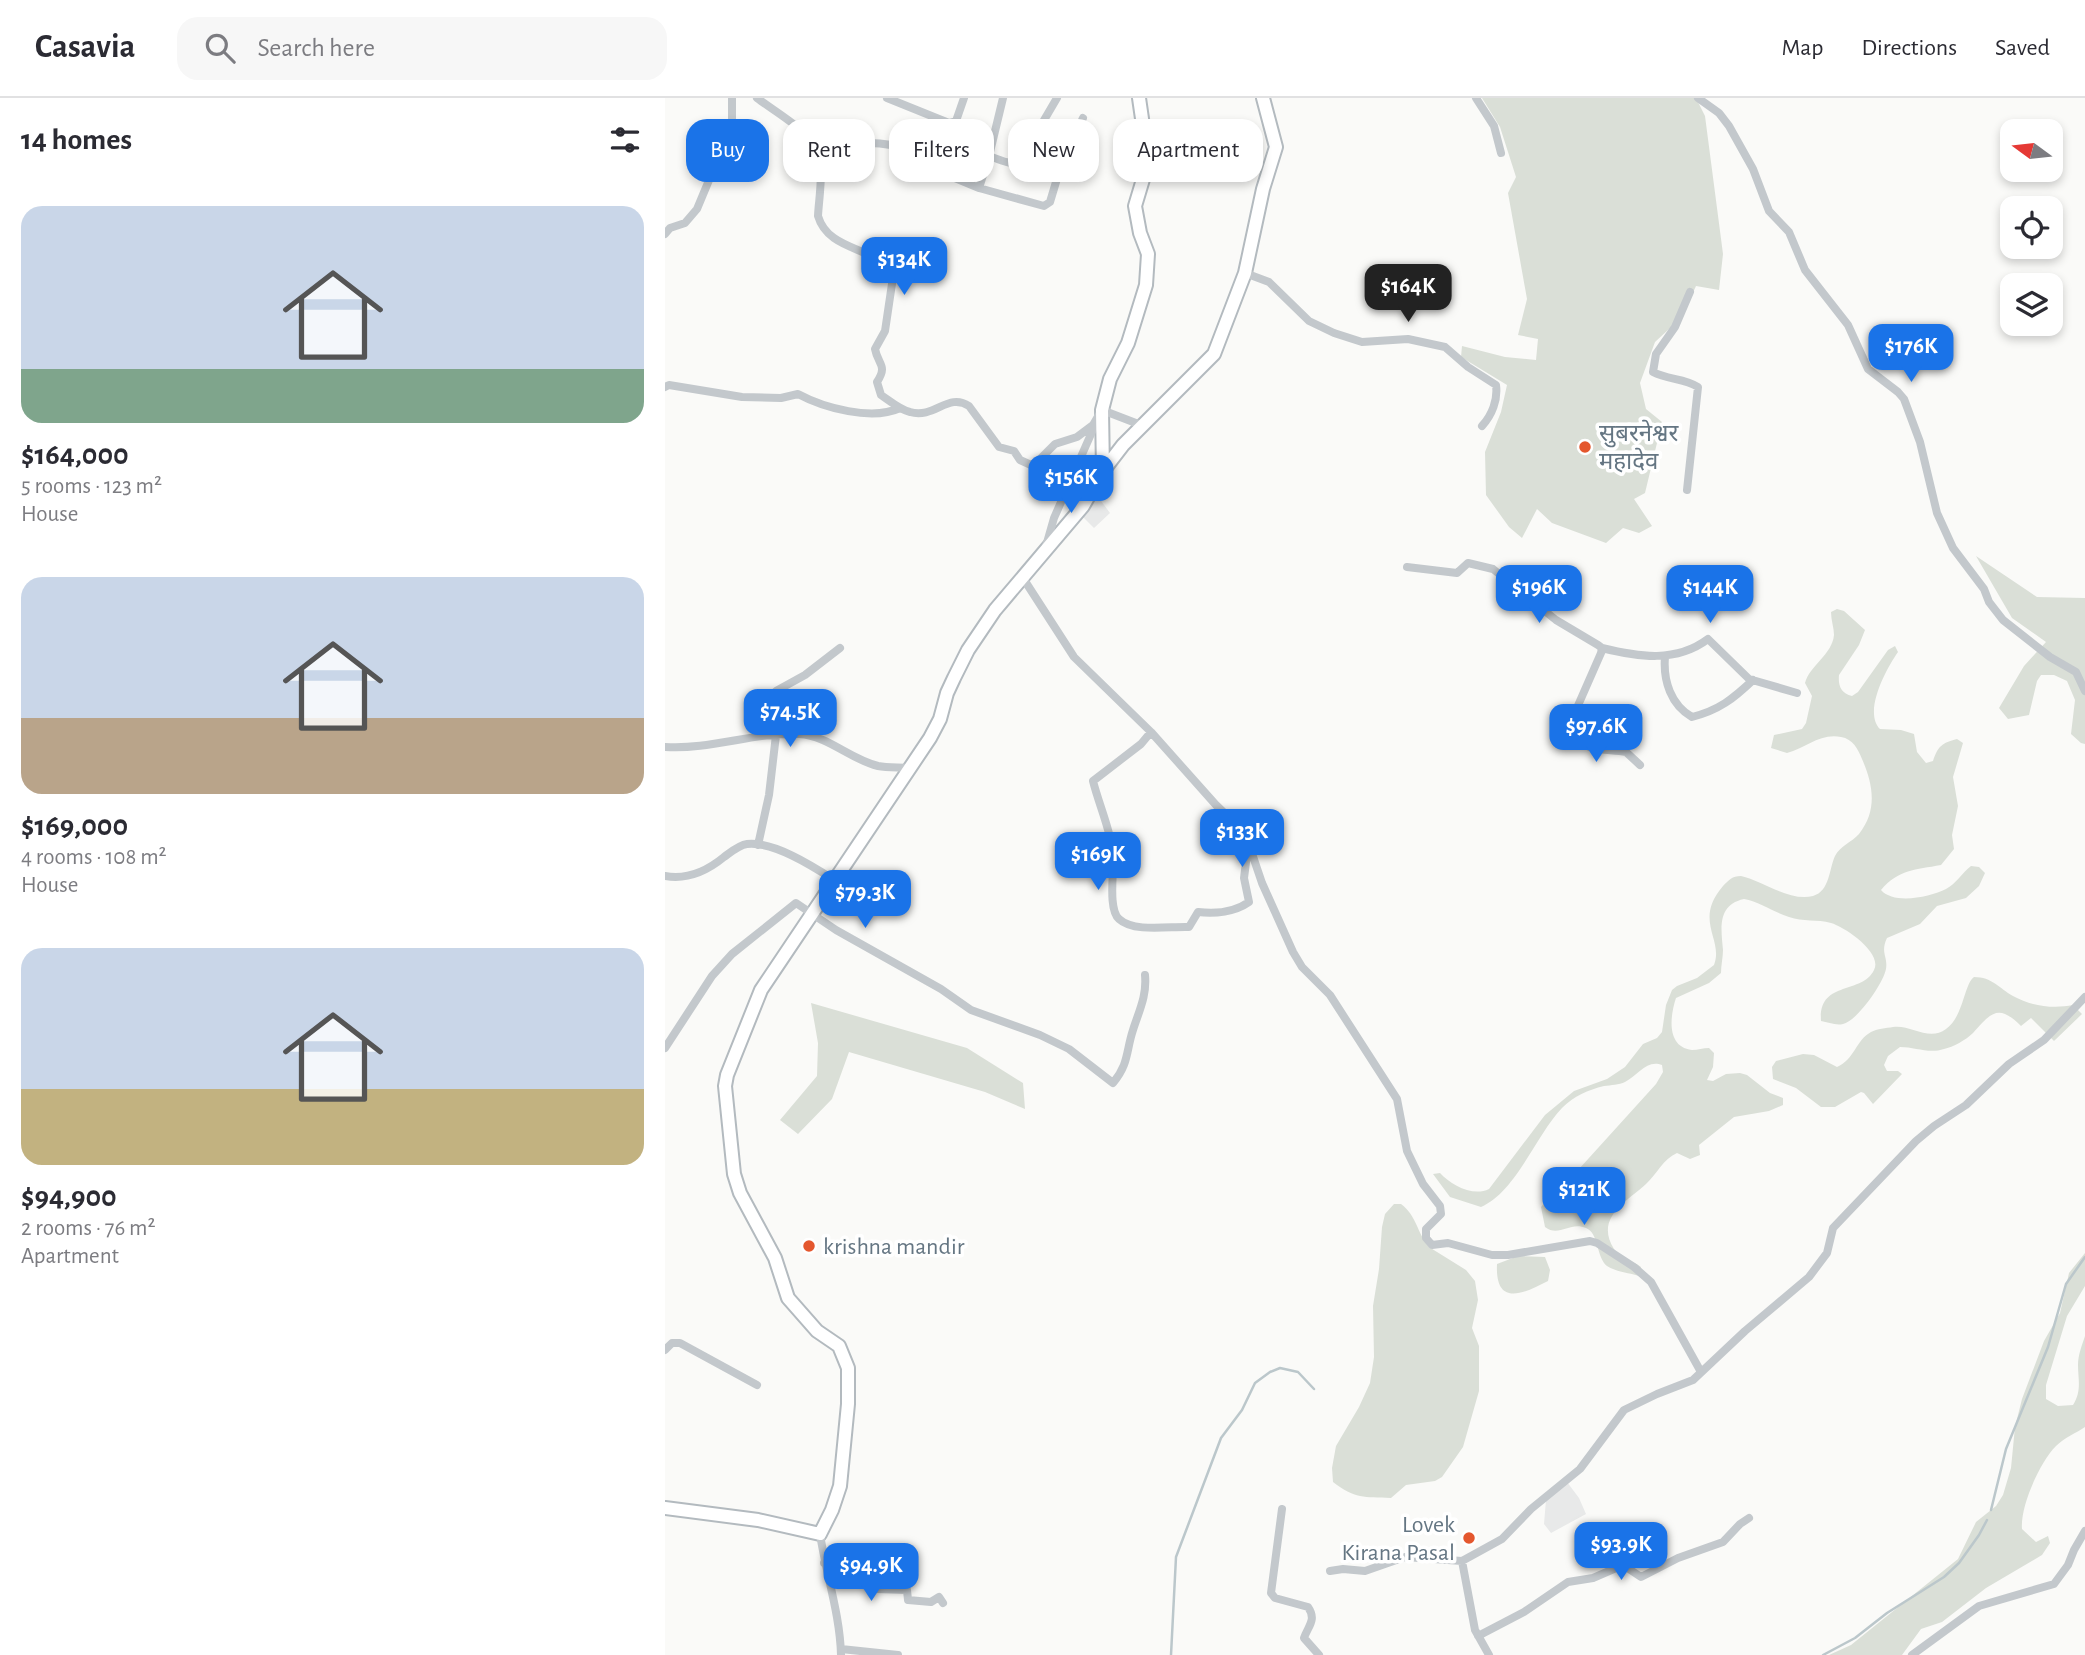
<!DOCTYPE html>
<meta charset="utf-8">
<style>
:root{--surface:#fff;--page:#f7f7f7;--text:#2b2b33;--muted:#7c7c81;--line:#e1e1e2;--accent:#1a73e8}
body{margin:0;font-family:"Alegreya Sans","Noto Sans Devanagari",sans-serif;background:var(--page);color:var(--text);height:100vh;display:flex;flex-direction:column;font-size:26px;white-space:nowrap}
*{box-sizing:border-box;margin:0}
p{font-size:23px;color:var(--muted)}
.icon{flex:none;width:38px;height:38px;fill:none;stroke:currentColor;stroke-width:2;stroke-linecap:round;stroke-linejoin:round}
.map{position:relative;flex:1;overflow:hidden}
.drawer{display:flex;flex-direction:column;background:var(--surface);width:665px}
.drawer>*{flex:none}
.guide{position:absolute;left:21px;top:21px;width:665px;height:63px;display:flex;gap:14px}
.needle{width:46px;rotate:285deg}
.controls{position:absolute;left:1335px;top:21px;display:grid;gap:14px}
.controls a{display:grid;place-items:center;width:63px;height:63px;border-radius:14px;background:var(--surface);box-shadow:0 4px 10px #0003;font-size:35px}
.price{position:absolute;translate:-50% -60px;padding:0 16px;border-radius:14px;background:var(--accent);color:#fff;font-size:23px;line-height:46px;filter:drop-shadow(0 2px 4px #0008)}
.price::after{content:'';position:absolute;left:50%;top:42px;width:21px;height:16px;margin-left:-10px;background:inherit;clip-path:polygon(0 0,100% 0,50% 100%)}
.price.current{background:#222;color:#fff}
ul{padding:0;list-style:none}
li{display:grid;align-content:center;gap:14px;height:371px;padding:0 21px}
li span{display:grid;place-items:center;height:217px;border-radius:21px;color:#555}
li>.icon{margin-inline-start:auto}
span .icon{width:126px;height:126px;fill:#fffc;stroke-width:1}
li b{font-size:30px}
h2{display:flex;justify-content:space-between;align-items:center;height:84px;padding:0 21px;font-size:30px}
.tag{padding:0 24px;border-radius:21px;background:var(--surface);box-shadow:0 4px 10px #0003;font-size:24px;line-height:63px}
.tag.current{background:var(--accent);color:#fff}
header{display:flex;align-items:center;gap:42px;box-sizing:border-box;height:98px;padding:0 35px;background:var(--surface);border-bottom:2px solid var(--line)}
header strong{font-size:33px}
nav{display:flex;gap:38px;margin-inline-start:auto;font-size:24px}
.search{width:490px;height:63px;background:var(--page);display:flex;align-items:center;gap:18px;box-sizing:border-box;padding:0 24px;border-radius:21px;color:var(--muted);font-size:26px}
main{display:flex;flex:1;min-height:0}
.map>svg:first-child{display:block}
.built{fill:#e8e9e9}
.green{fill:#dadfd7}
.lines{fill:none;stroke-linecap:round;stroke-linejoin:round}
.stream{stroke:#bbc7cb;stroke-width:2.5}
.secondary-casing{stroke:#b3babf;stroke-width:16}
.street{stroke:#c3c8cc;stroke-width:8}
.secondary{stroke:#fff;stroke-width:12}
.poi-dot{fill:#e4572e;stroke:#fff;stroke-width:2.5}
.labels{text-anchor:middle;stroke-width:7;stroke-linejoin:round;paint-order:stroke}
.poi-label{font-size:24px;fill:#657683;stroke:#fff;text-anchor:start}
</style>
<header>
<strong>Casavia</strong>
<div class="search"><svg class="icon" aria-label="search" viewBox="0 0 24 24"><circle cx="10" cy="10" r="6"/><path d="M15 15l6 6"/></svg>Search here</div>
<nav><a>Map</a><a>Directions</a><a>Saved</a></nav>
</header>
<main>
<section class="drawer">
<h2>14 homes<svg class="icon" aria-label="filters" viewBox="0 0 24 24"><path d="M4 7h16M4 17h16"/><circle cx="9" cy="7" r="2"/><circle cx="15" cy="17" r="2"/></svg></h2>
<ul>
<li><span style="background:linear-gradient(#c9d6e8 75%,#7fa58c 0)"><svg class="icon" aria-label="home" viewBox="0 0 24 24"><path d="M3 11l9-7 9 7M6 9v11h12V9"/></svg></span><div><b>$164,000</b><p>5 rooms · 123 m²</p><p>House</p></div></li>
<li><span style="background:linear-gradient(#c9d6e8 65%,#b9a48a 0)"><svg class="icon" aria-label="home" viewBox="0 0 24 24"><path d="M3 11l9-7 9 7M6 9v11h12V9"/></svg></span><div><b>$169,000</b><p>4 rooms · 108 m²</p><p>House</p></div></li>
<li><span style="background:linear-gradient(#c9d6e8 65%,#c2b280 0)"><svg class="icon" aria-label="home" viewBox="0 0 24 24"><path d="M3 11l9-7 9 7M6 9v11h12V9"/></svg></span><div><b>$94,900</b><p>2 rooms · 76 m²</p><p>Apartment</p></div></li>
</ul>
</section>
<div class="map">
<svg width="1420" height="1557" viewBox="0 0 1420 1557">
<rect width="100%" height="100%" fill="#fafaf8"/>
<!-- built -->
<path class="built" d="M 428,392 L 445,415 L 429,430 L 414,415 Z
M 902,1384 L 914,1400 L 921,1416 L 886,1435 L 879,1426 L 881,1402 Z"/>
<!-- green -->
<path class="green" d="M 817,0 L 1031,0 L 1040,18 L 1058,156 L 1054,192 L 1031,188 L 1017,219 L 990,244 L 975,285 L 981,311 L 997,324 L 980,395 L 969,401 L 987,428 L 974,435 L 958,430 L 941,445 L 887,425 L 872,411 L 857,440 L 844,429 L 821,397 L 820,354 L 836,314 L 842,287 L 796,259 L 797,248 L 840,259 L 871,262 L 873,241 L 853,237 L 862,201 L 843,95 L 851,79 L 835,29 Z
M 1311,458 L 1372,499 L 1420,500 L 1420,646 L 1416,645 L 1406,636 L 1410,602 L 1402,583 L 1389,577 L 1376,577 L 1372,583 L 1364,617 L 1343,621 L 1334,610 L 1359,568 L 1381,544 L 1347,520 Z
M 1172,511 L 1179,513 L 1200,532 L 1194,547 L 1174,577 C 1173,588 1176,595 1187,598 L 1193,594 L 1223,552 L 1230,548 L 1233,554 C 1221,571 1198,614 1215,631 L 1236,632 L 1249,636 L 1252,654 L 1261,665 L 1268,663 C 1273,648 1277,645 1292,641 L 1298,645 L 1288,679 L 1293,708 L 1287,737 L 1289,751 L 1276,767 C 1250,772 1234,771 1216,792 C 1229,807 1265,799 1281,791 C 1291,786 1297,775 1306,768 L 1314,769 L 1320,775 L 1314,788 L 1301,800 L 1272,808 L 1255,826 L 1222,840 C 1215,855 1223,858 1221,871 C 1218,886 1192,923 1178,926 C 1171,928 1163,924 1156,923 C 1153,882 1197,897 1209,872 C 1218,855 1180,829 1166,825 C 1152,821 1138,824 1124,819 C 1108,814 1095,804 1079,801 C 1052,807 1056,830 1058,852 C 1058,859 1056,867 1056,875 L 1044,885 L 1011,900 C 1005,918 1001,949 1027,952 C 1033,952 1038,950 1044,950 L 1049,955 L 1048,969 L 1042,982 L 1048,983 L 1061,976 L 1075,975 L 1082,977 L 1105,995 L 1118,1000 L 1118,1007 L 1104,1013 L 1069,1019 L 1034,1047 L 1035,1057 L 1025,1061 L 1012,1055 C 998,1061 992,1076 981,1086 C 963,1103 929,1119 949,1151 C 955,1160 968,1163 976,1169 L 974,1178 C 965,1175 951,1174 942,1168 C 931,1159 934,1135 921,1130 C 905,1123 894,1140 880,1129 L 876,1109 L 885,1099 L 904,1089 L 914,1071 L 991,986 L 998,974 L 997,967 C 982,961 973,977 960,984 C 954,987 946,987 939,988 C 923,992 909,998 897,1010 C 871,1037 851,1094 816,1109 L 785,1099 L 768,1076 L 775,1075 C 786,1087 808,1099 824,1091 L 880,1017 L 909,993 L 942,981 L 960,969 L 978,946 L 992,940 L 997,934 L 1001,907 L 1007,892 L 1012,888 L 1032,880 L 1049,867 C 1059,841 1028,823 1058,788 C 1064,782 1067,778 1076,778 C 1098,783 1125,804 1148,798 C 1165,793 1164,771 1170,758 C 1175,748 1187,744 1194,736 C 1213,712 1208,686 1197,661 C 1193,651 1188,641 1176,639 C 1155,635 1141,650 1122,655 L 1106,650 L 1109,637 L 1137,631 L 1141,625 L 1147,598 L 1140,585 C 1145,567 1167,557 1169,537 C 1169,530 1166,522 1166,514 Z
M 1309,879 C 1327,879 1334,890 1348,898 C 1366,908 1388,911 1408,907 L 1417,916 L 1389,943 L 1366,920 L 1356,928 C 1333,905 1326,915 1308,935 C 1301,942 1288,949 1279,951 C 1264,956 1250,949 1235,949 L 1223,958 L 1219,967 L 1222,973 L 1233,973 L 1237,976 L 1208,1006 L 1199,995 L 1196,994 L 1170,1009 L 1156,1009 L 1131,990 L 1108,981 L 1107,969 L 1111,963 L 1138,956 L 1149,957 L 1172,969 C 1189,962 1191,942 1206,934 C 1212,931 1221,930 1228,929 C 1245,926 1264,944 1281,931 C 1299,918 1299,886 1309,879 Z
M 146,905 L 302,950 L 358,985 L 360,1011 L 320,994 L 184,954 L 167,1001 L 133,1036 L 115,1022 L 152,978 L 153,945 Z
M 729,1106 L 736,1106 C 752,1118 752,1135 764,1149 L 801,1172 L 810,1183 L 813,1202 L 807,1230 L 814,1248 L 814,1293 L 798,1349 L 777,1379 L 770,1383 L 741,1387 L 726,1400 C 699,1399 690,1401 668,1384 L 667,1370 L 671,1348 L 694,1309 L 705,1285 L 709,1259 L 708,1208 L 714,1171 L 717,1129 L 720,1116 Z
M 1420,1155 L 1420,1188 L 1402,1218 L 1381,1287 L 1381,1301 L 1393,1308 L 1408,1307 C 1417,1293 1413,1281 1413,1267 C 1413,1257 1417,1247 1420,1238 L 1420,1329 C 1411,1335 1399,1340 1391,1348 C 1375,1364 1355,1408 1357,1431 L 1371,1444 L 1383,1438 L 1385,1445 L 1377,1457 L 1321,1490 L 1277,1524 L 1256,1531 L 1237,1557 L 1164,1557 L 1186,1547 L 1293,1461 L 1311,1424 L 1331,1408 L 1338,1397 L 1346,1370 L 1350,1329 L 1357,1301 L 1379,1243 L 1395,1215 L 1404,1175 Z
M 853,1158 L 880,1159 L 885,1172 L 883,1183 C 858,1196 830,1209 832,1166 Z"/>
<g class="lines">
<!-- stream -->
<path class="stream" d="M 1326,1412 L 1341,1351 L 1383,1249 L 1401,1186 L 1420,1159
M 506,1557 L 511,1459 L 556,1340 L 577,1312 L 590,1285 L 605,1274 L 615,1270 L 633,1274 L 649,1291
M 1158,1557 L 1190,1540 L 1222,1515 L 1279,1479 L 1294,1465 L 1314,1437 L 1322,1422"/>
<defs>
<path id="secondary" d="M 438,373 L 437,312 L 445,281 L 463,245 L 481,187 L 483,156 L 475,135 L 470,108 L 479,78 L 482,55 L 474,0
M 0,1410 L 93,1422 L 155,1436 L 167,1412 L 175,1388 L 183,1306 L 183,1270 L 174,1248 L 152,1233 L 123,1200 L 110,1160 L 75,1095 L 69,1076 L 60,988 L 62,977 L 96,892 L 265,640 L 275,621 L 282,595 L 289,580 L 303,552 L 330,512 L 418,408 L 438,373 L 458,347 L 549,256 L 580,175 L 598,91 L 611,49 L 598,0"/>
</defs>
<!-- secondary casing -->
<use href="#secondary" class="secondary-casing"/>
<!-- street -->
<path class="street" d="M 92,0 C 108,12 133,27 146,41 C 162,60 154,96 153,118 C 164,156 217,148 228,179 L 220,233 L 210,251 C 213,267 223,267 212,284 L 216,297 C 225,303 235,312 245,314 C 270,321 283,294 304,308 L 334,349 L 349,353 L 355,362 L 366,367 L 372,364 L 390,346 L 412,339 L 428,327 L 435,315
M 222,0 L 284,25 L 291,23 L 299,0
M 338,0 L 324,58 C 337,62 349,71 358,58 L 392,0
M 811,0 L 829,28 L 836,55
M 1033,0 L 1054,15 L 1064,28 L 1088,71 L 1104,113 L 1124,134 L 1140,172 L 1183,227 L 1203,271 L 1233,294 L 1239,301 L 1255,344 L 1272,415 L 1288,450 L 1319,491 L 1324,504 L 1338,522 L 1385,559 L 1411,574 L 1420,593
M 151,52 C 181,47 212,39 241,52 L 255,46 L 261,45 L 283,62 L 282,73 L 285,78 L 314,90 L 324,58
M 314,90 L 379,108 L 385,104 L 397,64 L 418,20
M 0,136 L 5,130 L 20,125 L 32,111 L 67,27 L 67,0
M 580,175 L 604,184 L 644,223 L 669,235 L 697,244 L 743,241 L 780,249 L 803,269 L 831,287 C 833,302 827,317 817,328
M 0,289 L 4,287 L 77,299 L 116,300 L 133,296 C 159,310 207,323 235,310
M 437,312 L 476,327
M 1022,392 L 1033,289 C 1019,280 1003,282 988,274 L 991,256 L 1010,229 L 1025,194
M 381,448 L 389,420 L 430,327
M 742,469 L 792,475 L 803,465 L 828,471 L 891,522 L 933,547 L 937,550 L 936,555 L 904,628 C 917,656 935,650 961,654 L 975,667
M 358,480 L 409,559 L 486,634 L 551,707 L 580,735 L 597,785 L 628,854 L 637,869 L 665,897 L 732,1001 L 742,1053 L 758,1086 L 775,1108 L 776,1116 L 761,1131 L 761,1140 L 767,1147 L 783,1145 L 827,1157 L 843,1157 L 925,1143 L 932,1145 L 969,1169 L 986,1184 L 1036,1274
M 937,550 C 974,559 1011,565 1043,541 L 1084,581 L 1132,595
M 1000,559 C 998,583 1006,607 1027,619 C 1054,612 1068,601 1088,582
M 486,634 L 476,646 L 428,683 C 435,711 449,738 448,768 C 448,781 444,812 454,821 C 469,835 506,828 524,829 L 533,814 C 550,816 570,814 584,804 L 579,780 L 583,749
M 122,637 L 111,593 L 140,577 L 175,550
M 0,649 C 46,652 89,634 134,636 C 164,638 184,661 213,668 C 223,670 235,669 245,670
M 93,747 L 104,697 L 111,637
M 0,778 C 22,782 42,773 59,759 C 66,754 74,747 82,746 C 109,743 149,769 171,783
M 0,950 L 47,878 L 67,856 L 131,805 L 171,832 L 276,891 L 306,912 L 375,937 L 404,951 L 448,985 C 464,966 461,953 468,932 C 474,913 482,898 480,877
M 0,1252 L 7,1245 L 15,1245 L 92,1287
M 617,1411 L 606,1495 L 610,1500 L 643,1509 C 652,1522 643,1528 639,1540 L 654,1557
M 155,1436 C 161,1476 175,1516 176,1557
M 159,1465 L 196,1460 L 213,1461 L 211,1491 L 242,1492 L 243,1502 L 266,1504 L 274,1499 L 278,1505
M 665,1473 L 678,1471 L 700,1473 L 740,1459 L 797,1463
M 813,1538 L 859,1514 L 903,1484 L 928,1480 L 958,1467 L 976,1479 L 1013,1460 L 1058,1444 L 1075,1426 L 1084,1420
M 176,1551 L 233,1557
M 824,1557 L 810,1532 L 797,1463 L 837,1441 L 866,1411 L 915,1371 L 959,1312 L 992,1296 L 1028,1282 L 1080,1233 L 1144,1179 L 1162,1155 L 1168,1130 L 1251,1043 L 1269,1028 L 1301,1007 L 1344,966 L 1379,942 L 1420,899
M 1247,1557 L 1314,1508 L 1389,1486 L 1403,1467 L 1409,1452 L 1420,1433"/>
<!-- secondary -->
<use href="#secondary" class="secondary"/>
</g>
<!-- markers -->
<g class="poi-dot">
<circle cx="920" cy="349" r="7"/>
<circle cx="144" cy="1148" r="7"/>
<circle cx="804" cy="1440" r="7"/>
</g>
<g class="labels">
<!-- poi labels -->
<g class="poi-label">
<text x="934" y="343">सुबरनेश्वर<tspan x="934" dy="28">महादेव</tspan></text>
<text x="158" y="1156">krishna mandir</text>
<text x="790" y="1434" text-anchor="end">Lovek<tspan x="790" dy="28">Kirana Pasal</tspan></text>
</g>
</g>
</svg>
<div class="controls">
<a><svg class="needle" viewBox="-14 -14 28 28"><path d="M0-13l5 13h-10z" fill="#e53935"/><path d="M0 13l5-13h-10z" fill="#7c7c81"/></svg></a>
<a><svg class="icon" aria-label="locate" viewBox="0 0 24 24"><circle cx="12" cy="12" r="6"/><path d="M12 2v4M12 18v4M2 12h4M18 12h4"/></svg></a>
<a><svg class="icon" aria-label="layers" viewBox="0 0 24 24"><path d="M12 4l9 5-9 5-9-5zM3 14l9 5 9-5"/></svg></a>
</div>
<b class="price" style="left:239px;top:199px">$134K</b>
<b class="price current" style="left:743px;top:226px">$164K</b>
<b class="price" style="left:1246px;top:286px">$176K</b>
<b class="price" style="left:406px;top:417px">$156K</b>
<b class="price" style="left:874px;top:527px">$196K</b>
<b class="price" style="left:1045px;top:527px">$144K</b>
<b class="price" style="left:125px;top:651px">$74.5K</b>
<b class="price" style="left:931px;top:666px">$97.6K</b>
<b class="price" style="left:577px;top:771px">$133K</b>
<b class="price" style="left:433px;top:794px">$169K</b>
<b class="price" style="left:200px;top:832px">$79.3K</b>
<b class="price" style="left:919px;top:1129px">$121K</b>
<b class="price" style="left:956px;top:1484px">$93.9K</b>
<b class="price" style="left:206px;top:1505px">$94.9K</b>
<div class="guide">
<a class="tag current">Buy</a>
<a class="tag">Rent</a>
<a class="tag">Filters</a>
<a class="tag">New</a>
<a class="tag">Apartment</a>
</div>
</div>
</main>
